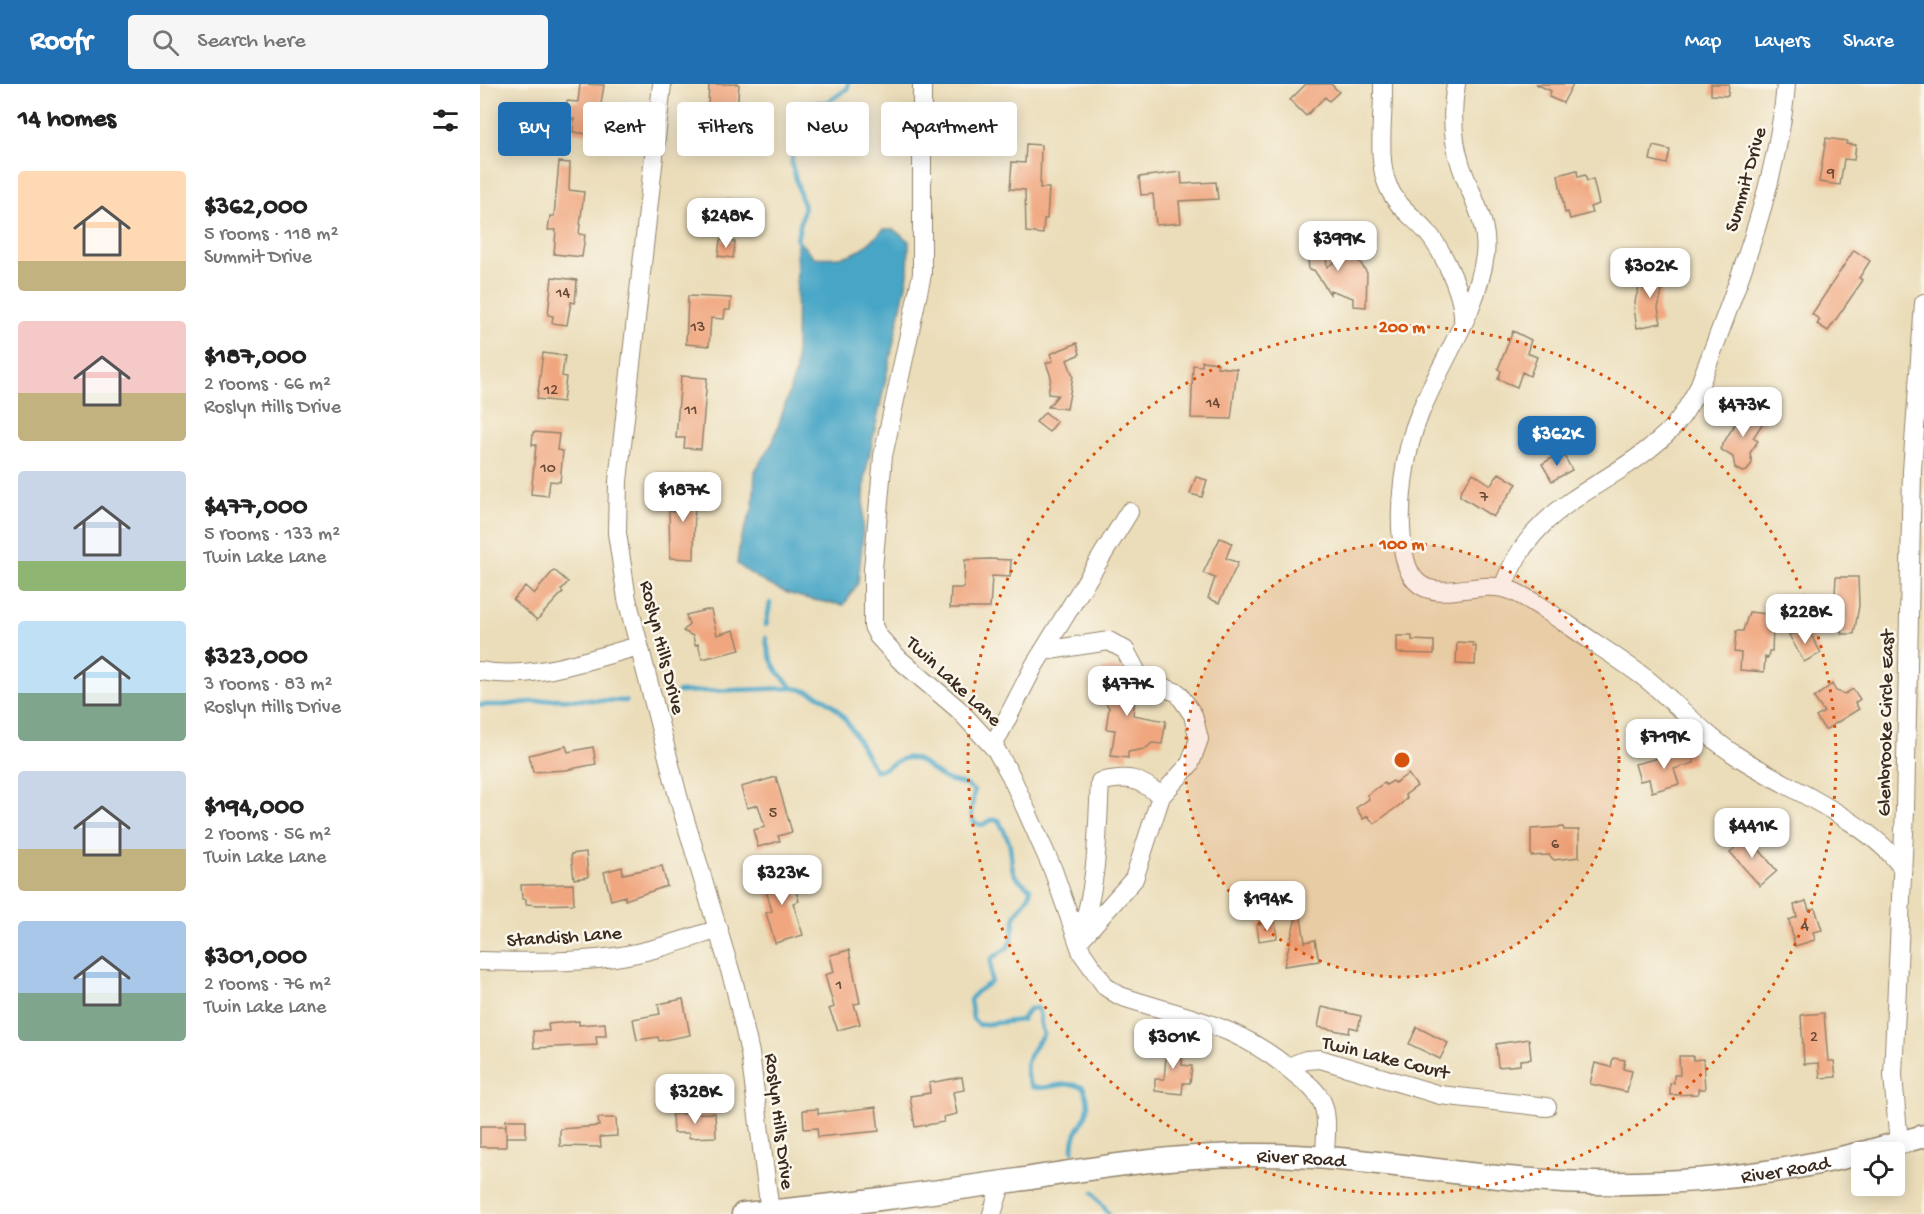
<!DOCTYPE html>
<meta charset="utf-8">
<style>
:root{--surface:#fff;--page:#f6f6f6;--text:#222;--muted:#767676;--accent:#1f6fb2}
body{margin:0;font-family:"Gochi Hand",sans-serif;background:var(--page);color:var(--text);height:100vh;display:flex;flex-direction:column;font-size:22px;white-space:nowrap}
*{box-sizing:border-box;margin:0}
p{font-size:20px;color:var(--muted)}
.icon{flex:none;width:33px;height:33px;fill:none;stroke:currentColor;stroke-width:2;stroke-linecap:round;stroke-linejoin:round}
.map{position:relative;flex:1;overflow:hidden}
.sheet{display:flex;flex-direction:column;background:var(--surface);width:480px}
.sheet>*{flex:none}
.top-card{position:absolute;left:18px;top:18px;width:570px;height:54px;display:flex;gap:12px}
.fabs{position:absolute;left:1371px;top:1058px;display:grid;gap:12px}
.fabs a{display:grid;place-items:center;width:54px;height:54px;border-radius:6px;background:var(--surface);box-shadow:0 3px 15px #0003;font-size:30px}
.price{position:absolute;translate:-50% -51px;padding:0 14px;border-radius:12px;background:#fff;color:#222;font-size:20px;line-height:39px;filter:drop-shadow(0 2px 3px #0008)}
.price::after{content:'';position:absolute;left:50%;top:36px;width:18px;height:14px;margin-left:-9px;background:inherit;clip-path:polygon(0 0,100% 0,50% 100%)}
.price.selected{background:var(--accent);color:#fff}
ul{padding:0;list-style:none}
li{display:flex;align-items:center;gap:18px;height:150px;padding:0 18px}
li span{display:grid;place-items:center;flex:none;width:168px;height:120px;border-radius:6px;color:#555}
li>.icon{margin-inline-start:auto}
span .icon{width:72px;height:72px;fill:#fffc;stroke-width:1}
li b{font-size:26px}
h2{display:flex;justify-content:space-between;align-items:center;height:72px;padding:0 18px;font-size:26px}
.tag{padding:0 21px;border-radius:6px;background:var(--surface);box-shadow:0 3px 15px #0003;font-size:21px;line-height:54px}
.tag.selected{background:var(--accent);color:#fff}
header{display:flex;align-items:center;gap:36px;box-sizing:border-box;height:84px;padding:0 30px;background:var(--accent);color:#fff}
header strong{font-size:28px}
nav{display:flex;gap:33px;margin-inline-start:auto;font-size:21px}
.search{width:420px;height:54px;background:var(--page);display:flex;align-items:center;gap:15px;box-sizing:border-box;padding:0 21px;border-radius:6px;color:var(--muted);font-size:22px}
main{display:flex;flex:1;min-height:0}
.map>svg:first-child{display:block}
.water{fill:#47a6c6;stroke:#416872;stroke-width:1.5}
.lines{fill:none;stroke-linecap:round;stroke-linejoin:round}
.stream{stroke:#47a6c6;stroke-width:4.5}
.building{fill:#f0a67e}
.minor-casing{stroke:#93846c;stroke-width:20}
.major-casing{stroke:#93846c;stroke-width:25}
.minor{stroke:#fff;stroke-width:18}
.major{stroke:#fff;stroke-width:22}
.ring{fill:none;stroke:#d7540e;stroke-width:3;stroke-dasharray:3 6}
.labels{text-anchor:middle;stroke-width:5;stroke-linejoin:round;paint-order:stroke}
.number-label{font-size:16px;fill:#684936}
.street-label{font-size:20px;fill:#3b2a1e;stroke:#fbf7ec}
.centre{fill:#d7540e;stroke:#fbf7ec;stroke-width:3}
.ring-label{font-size:18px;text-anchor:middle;font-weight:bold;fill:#d7540e;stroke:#fbf7ec;stroke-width:5;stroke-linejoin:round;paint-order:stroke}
</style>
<header>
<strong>Roofr</strong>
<div class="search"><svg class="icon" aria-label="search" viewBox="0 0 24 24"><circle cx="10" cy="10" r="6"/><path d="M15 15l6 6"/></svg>Search here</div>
<nav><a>Map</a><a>Layers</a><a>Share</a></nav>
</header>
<main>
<section class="sheet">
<h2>14 homes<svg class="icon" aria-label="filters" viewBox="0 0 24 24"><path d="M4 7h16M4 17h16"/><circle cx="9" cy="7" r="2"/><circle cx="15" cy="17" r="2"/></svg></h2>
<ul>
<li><span style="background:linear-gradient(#ffd9b3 75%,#c2b280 0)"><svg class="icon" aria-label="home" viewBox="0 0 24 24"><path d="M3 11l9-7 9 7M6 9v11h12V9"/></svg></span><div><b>$362,000</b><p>5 rooms · 118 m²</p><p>Summit Drive</p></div></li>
<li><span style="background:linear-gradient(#f6c9c9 60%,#c2b280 0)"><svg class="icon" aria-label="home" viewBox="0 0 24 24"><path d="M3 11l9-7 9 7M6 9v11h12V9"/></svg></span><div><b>$187,000</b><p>2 rooms · 66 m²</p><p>Roslyn Hills Drive</p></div></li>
<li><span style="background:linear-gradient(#c9d6e8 75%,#8fb573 0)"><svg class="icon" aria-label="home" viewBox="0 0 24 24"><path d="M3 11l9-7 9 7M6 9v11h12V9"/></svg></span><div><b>$477,000</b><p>5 rooms · 133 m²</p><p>Twin Lake Lane</p></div></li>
<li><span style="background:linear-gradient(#bfe0f5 60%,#7fa58c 0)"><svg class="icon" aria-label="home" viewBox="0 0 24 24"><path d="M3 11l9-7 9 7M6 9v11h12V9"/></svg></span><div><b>$323,000</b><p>3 rooms · 83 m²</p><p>Roslyn Hills Drive</p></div></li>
<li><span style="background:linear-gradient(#c9d6e8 65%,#c2b280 0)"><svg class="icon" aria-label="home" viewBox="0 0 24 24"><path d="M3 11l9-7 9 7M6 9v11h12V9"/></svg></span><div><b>$194,000</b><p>2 rooms · 56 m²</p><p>Twin Lake Lane</p></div></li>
<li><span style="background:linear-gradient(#a9c7e8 60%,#7fa58c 0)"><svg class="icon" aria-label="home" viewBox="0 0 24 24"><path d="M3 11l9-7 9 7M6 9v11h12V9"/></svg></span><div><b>$301,000</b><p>2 rooms · 76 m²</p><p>Twin Lake Lane</p></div></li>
</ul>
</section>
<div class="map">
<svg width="1444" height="1130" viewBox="0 0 1444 1130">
<rect width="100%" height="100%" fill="#fbf7ec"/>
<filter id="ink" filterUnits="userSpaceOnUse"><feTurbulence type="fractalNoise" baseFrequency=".0167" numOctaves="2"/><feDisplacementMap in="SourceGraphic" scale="12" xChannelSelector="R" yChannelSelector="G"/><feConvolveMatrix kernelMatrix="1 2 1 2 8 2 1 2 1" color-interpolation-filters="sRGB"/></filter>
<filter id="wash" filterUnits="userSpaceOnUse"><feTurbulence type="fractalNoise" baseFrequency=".008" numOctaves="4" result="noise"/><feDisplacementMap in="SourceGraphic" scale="24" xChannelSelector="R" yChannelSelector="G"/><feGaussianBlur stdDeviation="1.35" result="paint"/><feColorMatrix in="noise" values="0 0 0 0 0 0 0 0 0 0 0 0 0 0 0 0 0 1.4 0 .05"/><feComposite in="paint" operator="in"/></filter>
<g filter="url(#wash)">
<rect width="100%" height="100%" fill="#ebddb9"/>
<!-- water -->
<path class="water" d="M 404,145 L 413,145 L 429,157 L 428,191 L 385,392 L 382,461 L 378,499 L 364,521 C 318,515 294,508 257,480 L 260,457 L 273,423 L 275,387 L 293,358 L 316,287 L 317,155 L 334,173 C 371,176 378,170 404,145 Z"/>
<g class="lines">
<!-- stream -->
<path class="stream" d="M 319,160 L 317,155 L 324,124 L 312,81 L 312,67 L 317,44 L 335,19 L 348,18 L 367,5 L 368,0
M 286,541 L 290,519
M 286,554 C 289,578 296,588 313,604
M 198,608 L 313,604 C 361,610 372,648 395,686 C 407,687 414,676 426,674 C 442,672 454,692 468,696 C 482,700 481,697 494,707 L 491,730 L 494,739 L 502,741 L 511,736 L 519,736 C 522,745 529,754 530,763 C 534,788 527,788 550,804 L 550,810 L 535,832 L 532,854 L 528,863 L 511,875 L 511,898 L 495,909 L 490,916 L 493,935 L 499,941 L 542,936 L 549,925 L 558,924 L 563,951 C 550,968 539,982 552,1003 C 572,1007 581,995 603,1003 C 619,1036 591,1038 593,1067
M 0,621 L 25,621 L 75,615 L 146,617
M 613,1109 L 629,1130"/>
</g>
<g id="blocks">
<!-- building -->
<path class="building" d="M 100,0 L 124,1 L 116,51 L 93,48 L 94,35 L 85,34 L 87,17 L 98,18 Z
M 229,0 L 259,0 L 256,44 L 277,45 L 276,65 L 246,63 L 246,60 L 232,59 L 232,23 L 228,22 Z
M 826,0 L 851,0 L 859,8 L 849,17 L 845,13 L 826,32 L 810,16 Z
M 1056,0 L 1093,0 L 1083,19 L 1069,13 L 1071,7 Z
M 1231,0 L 1249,0 L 1248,12 L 1231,11 Z
M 1346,54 L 1367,57 L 1366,60 L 1376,61 L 1374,76 L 1364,75 L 1360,101 L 1339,98 Z
M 546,60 L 561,61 L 560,104 L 569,104 L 567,135 L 564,135 L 563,150 L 546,148 L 545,106 L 530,105 L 532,78 L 545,79 Z
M 1173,62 L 1190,66 L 1187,80 L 1170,76 Z
M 79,78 L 90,79 L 89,106 L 104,108 L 99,150 L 105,151 L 102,173 L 74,170 L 76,146 L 68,146 L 70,132 L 74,132 Z
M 1097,86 L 1098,93 L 1105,91 L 1107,97 L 1113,95 L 1119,120 L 1110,123 L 1112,129 L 1090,135 L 1088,128 L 1085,129 L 1078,91 Z
M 701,88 L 702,100 L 736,98 L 738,115 L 699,117 L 701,139 L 676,141 L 673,110 L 661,111 L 659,93 Z
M 247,115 L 261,116 L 260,122 L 264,123 L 262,137 L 225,133 L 227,119 L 247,121 Z
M 844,151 L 847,183 L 872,166 L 887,189 L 886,223 L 873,222 L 873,214 L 850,206 L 850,210 L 834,186 L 829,186 L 826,153 Z
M 240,156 L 255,158 L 253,174 L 238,172 Z
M 1374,166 L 1390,177 L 1379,194 L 1383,196 L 1348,247 L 1337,240 L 1340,236 L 1332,230 Z
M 1173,182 L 1187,186 L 1178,224 L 1181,239 L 1157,244 L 1154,224 L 1156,213 L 1159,203 L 1166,205 Z
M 72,193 L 97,196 L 95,219 L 91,218 L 87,241 L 72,239 L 73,232 L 68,231 Z
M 208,212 L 251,214 L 250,226 L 245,226 L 244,235 L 231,234 L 229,262 L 206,260 Z
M 1033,247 L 1051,256 L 1047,269 L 1057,273 L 1050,292 L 1042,288 L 1037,303 L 1018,295 L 1021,287 L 1018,285 Z
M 597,259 L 600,270 L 587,276 L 593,292 L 587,325 L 568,323 L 578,311 L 568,310 L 571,293 L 566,279 L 573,277 L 570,270 Z
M 63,269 L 85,272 L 82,292 L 86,293 L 83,318 L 57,315 Z
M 722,277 L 738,279 L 737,283 L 757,285 L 751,335 L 711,334 L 713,281 L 722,282 Z
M 201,292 L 227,294 L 221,365 L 204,364 L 205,354 L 196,354 Z
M 1266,321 L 1286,334 L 1273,354 L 1278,357 L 1270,369 L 1272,379 L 1267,387 L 1262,388 L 1255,384 L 1253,373 L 1240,365 Z
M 565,328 L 577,338 L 569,348 L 556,338 Z
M 53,348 L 79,350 L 77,366 L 83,367 L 80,398 L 70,397 L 68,412 L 51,410 L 56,361 L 52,361 Z
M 1082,368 L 1092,386 L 1072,397 L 1062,380 Z
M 993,389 L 1011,401 L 1019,389 L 1037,400 L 1013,433 L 980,412 L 980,408 Z
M 716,393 L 727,396 L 722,413 L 710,410 Z
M 195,401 L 215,402 L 214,475 L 190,474 L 189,427 L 194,428 Z
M 740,454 L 752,459 L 746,474 L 758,479 L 739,519 L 728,514 L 735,494 L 723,489 Z
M 509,475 L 531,476 L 530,493 L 512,492 L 510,524 L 470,524 L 471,504 L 484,504 L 485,476 Z
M 74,486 L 88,498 L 81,506 L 83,508 L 57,536 L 33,516 L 45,502 L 54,510 Z
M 1356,493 L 1378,493 L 1379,522 L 1374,550 L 1361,550 L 1361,545 L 1353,545 Z
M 226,526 L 231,526 L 237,551 L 254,546 L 260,566 L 222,575 L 218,560 L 215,561 L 213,552 L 203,547 L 209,541 L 206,531 Z
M 1269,528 L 1288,530 L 1287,541 L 1293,542 L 1292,567 L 1289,567 L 1288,574 L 1285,573 L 1284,588 L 1260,586 L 1261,569 L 1254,568 L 1256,547 L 1263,547 Z
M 1327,544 L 1341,569 L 1324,578 L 1309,551 Z
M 917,552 L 932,552 L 932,556 L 954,557 L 954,570 L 917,569 Z
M 977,558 L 993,559 L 993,562 L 996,562 L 995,581 L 976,580 Z
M 635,583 L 643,585 L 646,592 L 644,610 L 655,612 L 653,631 L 686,637 L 682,660 L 672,659 L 665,665 L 648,668 L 648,674 L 631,672 L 635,646 L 626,645 L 629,624 L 625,617 L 625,608 L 620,607 L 623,585 Z
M 1352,600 L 1356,607 L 1365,610 L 1373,605 L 1380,615 L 1375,619 L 1379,625 L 1345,646 L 1336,633 L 1344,628 L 1334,614 Z
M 86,662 L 88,668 L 113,663 L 116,680 L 86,686 L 53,688 L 49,671 Z
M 1211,666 L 1214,679 L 1194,685 L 1199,700 L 1172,708 L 1169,695 L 1160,697 L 1155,680 Z
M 928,690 L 937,702 L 925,711 L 927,714 L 921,720 L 894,740 L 888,732 L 883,735 L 876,724 L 889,715 L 887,711 L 904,699 L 906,701 L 913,697 L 915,699 Z
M 296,693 L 312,748 L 298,752 L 300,757 L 278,763 L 273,746 L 285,743 L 278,721 L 267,724 L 261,703 Z
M 1083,743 L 1084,746 L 1099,746 L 1099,773 L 1074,776 L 1069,771 L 1051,772 L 1051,745 Z
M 1263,746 L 1297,787 L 1280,802 L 1250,768 L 1257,762 L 1251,756 Z
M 106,768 L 108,793 L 94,795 L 91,770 Z
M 182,782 L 187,802 L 145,816 L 145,812 L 131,816 L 124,788 L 142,783 L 143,790 Z
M 309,784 L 319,817 L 313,819 L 323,851 L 295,859 L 286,829 L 292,827 L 282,793 Z
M 93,800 L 94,820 L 58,821 L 46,820 L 46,815 L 42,815 L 41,801 Z
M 1326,817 L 1329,826 L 1335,824 L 1342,846 L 1333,848 L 1335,856 L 1315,862 L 1309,836 L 1317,833 L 1314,821 Z
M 819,821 L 825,858 L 835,856 L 839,877 L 804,882 Z
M 795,838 L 797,854 L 779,857 L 777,841 Z
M 369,866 L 380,919 L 374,920 L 380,940 L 358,946 L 349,925 L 354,923 L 345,891 L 354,888 L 350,871 Z
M 203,915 L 210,951 L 179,957 L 178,953 L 157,956 L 153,935 L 180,930 L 178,920 Z
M 842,923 L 881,932 L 878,945 L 870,943 L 869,949 L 838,943 Z
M 1344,929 L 1348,977 L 1354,977 L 1356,993 L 1340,994 L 1339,979 L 1324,980 L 1321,931 Z
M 99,937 L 99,941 L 125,939 L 126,952 L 116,952 L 117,961 L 54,964 L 53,947 L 69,947 L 68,940 Z
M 937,943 L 968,959 L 960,975 L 929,960 Z
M 1049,955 L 1051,975 L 1040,976 L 1040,981 L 1018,983 L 1016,960 Z
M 682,956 L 700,957 L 699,971 L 702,972 L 702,981 L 712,982 L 710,999 L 703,999 L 702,1010 L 675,1007 L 675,995 L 684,995 L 686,972 L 681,971 Z
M 1199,972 L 1213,972 L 1213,976 L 1223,975 L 1225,1005 L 1218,1005 L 1218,1010 L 1190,1011 L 1190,999 L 1194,999 L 1194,991 L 1200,991 Z
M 1133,974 L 1145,976 L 1143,985 L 1152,987 L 1147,1008 L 1110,1000 L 1115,979 L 1131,983 Z
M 482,993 L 484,1006 L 473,1008 L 477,1030 L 463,1033 L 464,1038 L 435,1043 L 430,1012 L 450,1009 L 449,999 Z
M 396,1023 L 399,1047 L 338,1053 L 337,1044 L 324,1045 L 323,1026 L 338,1025 L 338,1030 Z
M 235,1029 L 236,1053 L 209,1054 L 209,1049 L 193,1049 L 192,1030 Z
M 118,1034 L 136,1034 L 137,1052 L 120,1053 L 121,1063 L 80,1062 L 80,1045 L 119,1042 Z
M 26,1036 L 46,1036 L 46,1053 L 26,1053 Z
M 0,1042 L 26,1042 L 26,1063 L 0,1063 Z"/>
</g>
</g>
<g filter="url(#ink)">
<use href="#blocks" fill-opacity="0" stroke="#93846c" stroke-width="1.5"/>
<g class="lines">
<defs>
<path id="minor" d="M 182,0 L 138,397 L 137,449 L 147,515 L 198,712 L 255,903 L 270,969 L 290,1128
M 442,0 L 442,190 L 403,372 L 393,485 L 393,542 L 398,552 L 419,575 L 478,625 L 516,666 L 531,692 L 573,786 L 602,869 L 626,903 L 640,912 C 708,935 756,939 814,989 C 824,997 836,1005 842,1018 C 849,1034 845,1056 845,1073
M 903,0 C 904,29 896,76 908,102 C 916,122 933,132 947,148 C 963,167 984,211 983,236
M 976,0 C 971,28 972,54 981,82 C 991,112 1009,138 1005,171 C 997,228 961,277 940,329 C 924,367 916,429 924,470 C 936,535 993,491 1030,506 C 1050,514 1069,529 1087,540 C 1114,559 1143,577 1169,597 C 1199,622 1224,651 1257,672 C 1306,704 1387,736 1421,782
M 1023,504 C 1053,414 1134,405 1193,343 C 1203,332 1211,318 1218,305 C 1254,211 1298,101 1306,0
M 563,567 L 629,557 L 645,566 L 660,594 L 698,609 L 713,631 L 719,655 L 710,680 L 681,712 L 654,795 L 598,858
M 0,587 C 53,597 109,575 159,562
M 513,662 L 554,582 L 649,428
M 600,850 C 618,802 617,749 620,698 C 648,691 659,694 681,712
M 0,877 C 45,878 90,879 135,873 C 170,868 204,856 239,845
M 808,983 L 826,976 L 840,975 L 960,1011 L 1067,1023
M 1419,1060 L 1413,991 L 1425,726 L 1432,387 L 1444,219
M 512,1130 L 522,1098"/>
<g id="major">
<path d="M 1386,1068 L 1444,1052"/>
<path id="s1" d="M 263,1130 C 355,1122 447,1109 538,1096 C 615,1084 691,1071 769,1071 C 860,1070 948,1087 1039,1095 C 1153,1105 1270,1097 1382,1069"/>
</g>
</defs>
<!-- minor casing -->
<use href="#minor" class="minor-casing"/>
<!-- major casing -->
<use href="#major" class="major-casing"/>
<!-- minor -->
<use href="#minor" class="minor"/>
<!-- major -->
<use href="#major" class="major"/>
</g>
</g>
<!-- distance rings -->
<circle cx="922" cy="676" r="217" fill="#d7540e" fill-opacity=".12"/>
<g class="ring">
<circle cx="922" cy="676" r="217"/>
<circle cx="922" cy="676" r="434"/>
</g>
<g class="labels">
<!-- number labels -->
<g class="number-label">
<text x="1351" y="93">9</text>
<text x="83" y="213">14</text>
<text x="218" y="247">13</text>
<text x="71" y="310">12</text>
<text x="733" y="323">14</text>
<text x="211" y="330">11</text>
<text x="68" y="388">10</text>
<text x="1004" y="417">7</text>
<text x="293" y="733">5</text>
<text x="1075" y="764">6</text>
<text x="1325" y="846">4</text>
<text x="359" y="905">1</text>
<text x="1334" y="957">2</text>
</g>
<!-- street labels -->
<g class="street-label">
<text transform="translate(1264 95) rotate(-74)" y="7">Summit Drive</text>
<text transform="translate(184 563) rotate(76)" y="7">Roslyn Hills Drive</text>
<text transform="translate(475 596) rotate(43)" y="7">Twin Lake Lane</text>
<text transform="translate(1404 639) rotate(-89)" y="7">Glenbrooke Circle East</text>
<text transform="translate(84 851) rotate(-4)" y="7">Standish Lane</text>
<text transform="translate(906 972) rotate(14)" y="7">Twin Lake Court</text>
<text transform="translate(301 1037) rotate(83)" y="7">Roslyn Hills Drive</text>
<text dy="7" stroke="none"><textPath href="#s1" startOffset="562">River Road</textPath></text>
<text dy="7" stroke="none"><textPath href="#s1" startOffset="1048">River Road</textPath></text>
</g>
</g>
<circle cx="922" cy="676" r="9" class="centre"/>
<g class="ring-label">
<text x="922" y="248">200 m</text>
<text x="922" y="465">100 m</text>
</g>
</svg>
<div class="fabs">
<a><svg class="icon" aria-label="locate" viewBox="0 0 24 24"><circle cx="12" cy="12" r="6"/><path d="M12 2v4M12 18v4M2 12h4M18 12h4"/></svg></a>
</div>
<b class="price" style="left:246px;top:165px">$248K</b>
<b class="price" style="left:858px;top:188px">$399K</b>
<b class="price" style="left:1170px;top:215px">$302K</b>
<b class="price" style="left:1263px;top:354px">$473K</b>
<b class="price selected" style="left:1077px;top:383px">$362K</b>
<b class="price" style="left:203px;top:439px">$187K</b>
<b class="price" style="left:1325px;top:561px">$228K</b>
<b class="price" style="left:647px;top:633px">$477K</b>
<b class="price" style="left:1184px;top:686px">$719K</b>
<b class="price" style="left:1272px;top:775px">$441K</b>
<b class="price" style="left:302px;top:822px">$323K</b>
<b class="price" style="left:787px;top:848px">$194K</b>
<b class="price" style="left:693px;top:986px">$301K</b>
<b class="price" style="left:215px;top:1041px">$328K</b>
<div class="top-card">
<a class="tag selected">Buy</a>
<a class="tag">Rent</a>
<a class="tag">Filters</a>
<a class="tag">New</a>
<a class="tag">Apartment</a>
</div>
</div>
</main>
